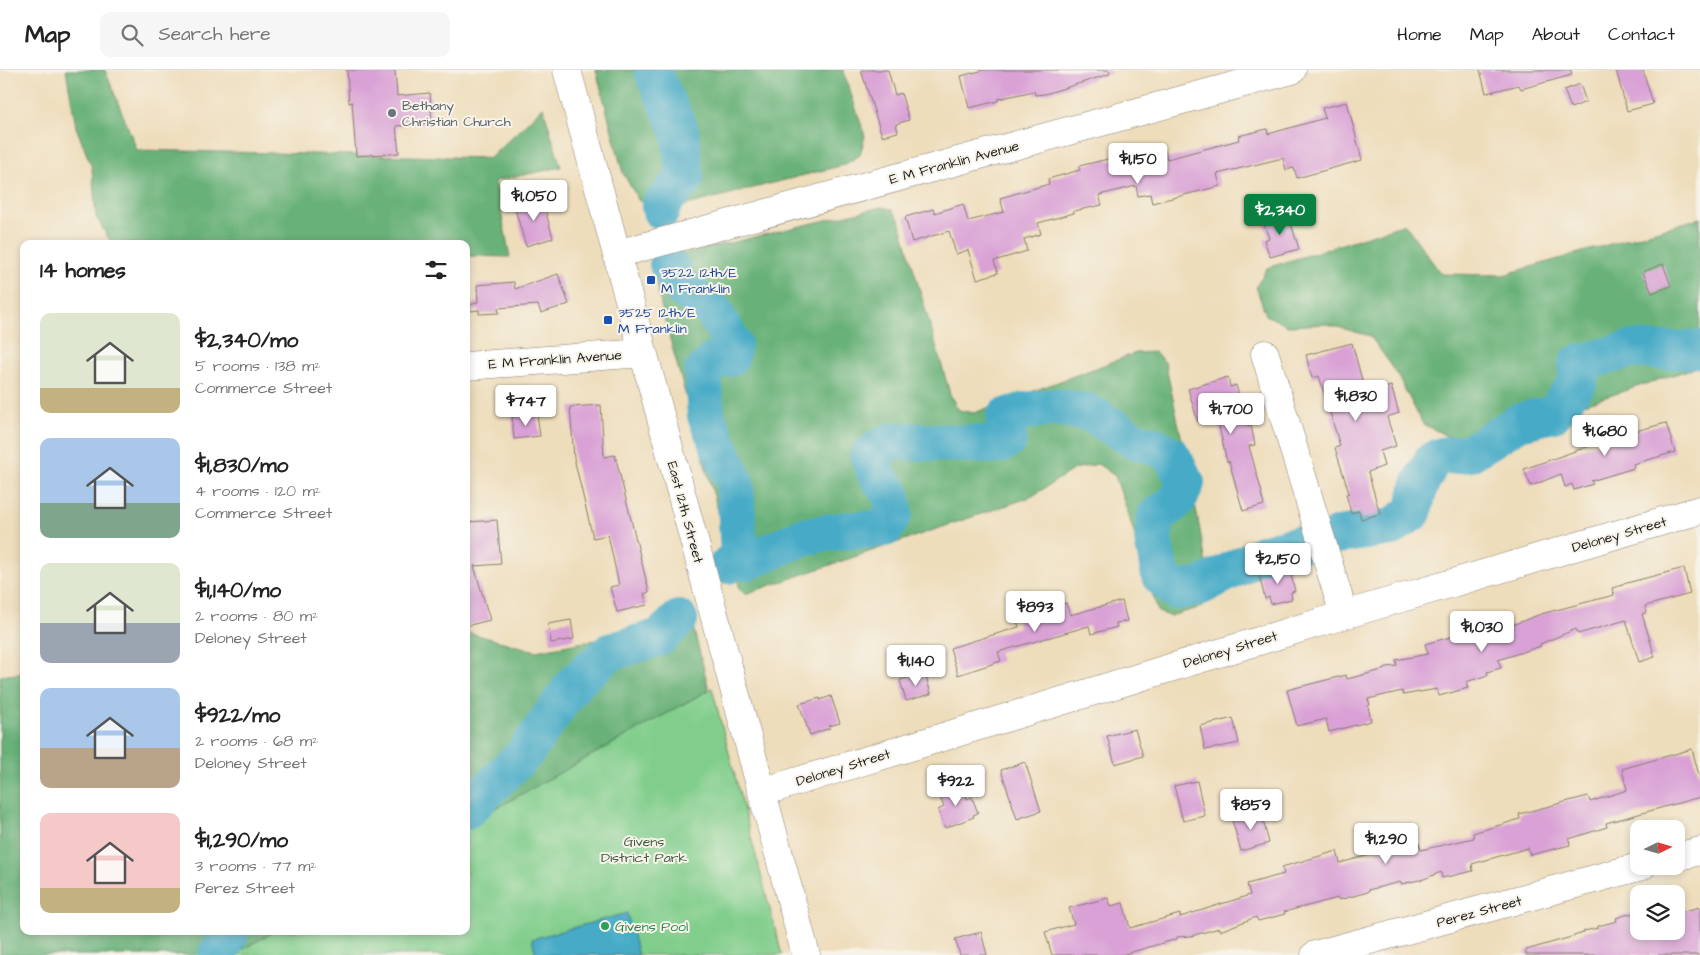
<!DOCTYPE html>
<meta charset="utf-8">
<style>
:root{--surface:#fff;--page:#f6f6f6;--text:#222;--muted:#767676;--line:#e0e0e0;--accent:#0b8043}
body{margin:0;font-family:"Architects Daughter",sans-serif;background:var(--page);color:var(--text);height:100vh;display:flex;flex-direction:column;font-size:19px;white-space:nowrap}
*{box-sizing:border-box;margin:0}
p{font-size:16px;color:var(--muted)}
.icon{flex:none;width:28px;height:28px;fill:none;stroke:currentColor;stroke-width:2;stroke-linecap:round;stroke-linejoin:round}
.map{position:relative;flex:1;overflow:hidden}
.sheet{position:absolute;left:20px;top:170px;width:450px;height:695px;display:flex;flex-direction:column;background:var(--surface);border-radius:10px;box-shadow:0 2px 8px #0003}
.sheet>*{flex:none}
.needle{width:32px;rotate:85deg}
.buttons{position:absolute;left:1630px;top:750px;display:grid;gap:10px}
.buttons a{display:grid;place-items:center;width:55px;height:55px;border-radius:10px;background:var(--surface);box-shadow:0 2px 8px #0003;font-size:25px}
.price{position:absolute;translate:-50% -42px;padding:0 11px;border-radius:5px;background:#fff;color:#222;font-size:16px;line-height:32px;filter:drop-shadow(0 1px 2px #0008)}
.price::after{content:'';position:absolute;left:50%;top:30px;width:15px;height:11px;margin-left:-8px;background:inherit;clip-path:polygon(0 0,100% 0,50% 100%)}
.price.active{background:var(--accent);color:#fff}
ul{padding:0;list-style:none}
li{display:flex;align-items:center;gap:15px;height:125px;padding:0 20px}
li span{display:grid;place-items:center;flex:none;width:140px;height:100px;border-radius:10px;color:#555}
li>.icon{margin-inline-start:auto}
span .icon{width:60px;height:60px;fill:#fffc;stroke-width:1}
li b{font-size:21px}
h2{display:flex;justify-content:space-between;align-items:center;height:60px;padding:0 20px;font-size:21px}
header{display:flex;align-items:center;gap:30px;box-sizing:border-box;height:70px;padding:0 25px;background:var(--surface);border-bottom:1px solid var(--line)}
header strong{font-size:24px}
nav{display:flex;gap:28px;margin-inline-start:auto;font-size:18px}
.search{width:350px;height:45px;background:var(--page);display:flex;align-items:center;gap:12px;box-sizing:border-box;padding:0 18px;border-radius:10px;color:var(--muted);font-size:19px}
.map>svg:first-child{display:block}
.green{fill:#81ce8c;stroke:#4e7554}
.forest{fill:#68b178;stroke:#42664a}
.water{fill:#47abc7;stroke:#326472}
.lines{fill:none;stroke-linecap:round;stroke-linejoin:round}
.river{stroke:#47abc7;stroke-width:38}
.building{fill:#d9a1d6}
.minor-casing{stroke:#857c6c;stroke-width:29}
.minor{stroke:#fff;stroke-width:28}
.worship-dot{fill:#6b7280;stroke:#f7f3e8;stroke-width:2}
.transit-dot{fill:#1a4fb4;stroke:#f7f3e8;stroke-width:2}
.leisure-dot{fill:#2e9e5b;stroke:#f7f3e8;stroke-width:2}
.labels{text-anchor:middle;stroke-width:4;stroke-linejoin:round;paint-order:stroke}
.worship-label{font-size:14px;fill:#5b616d;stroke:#f7f3e8;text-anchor:start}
.street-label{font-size:14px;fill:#1c1c1c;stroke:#f7f3e8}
.transit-label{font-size:14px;fill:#164399;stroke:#f7f3e8;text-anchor:start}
.park-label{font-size:14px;fill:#3f5a43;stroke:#f7f3e8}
.leisure-label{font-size:14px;fill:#27864d;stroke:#f7f3e8;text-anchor:start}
</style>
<header>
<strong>Map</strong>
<div class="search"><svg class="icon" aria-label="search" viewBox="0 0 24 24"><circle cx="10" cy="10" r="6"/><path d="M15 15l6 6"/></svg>Search here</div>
<nav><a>Home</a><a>Map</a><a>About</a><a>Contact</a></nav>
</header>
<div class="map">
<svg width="1700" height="885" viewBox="0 0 1700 885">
<rect width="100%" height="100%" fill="#f7f3e8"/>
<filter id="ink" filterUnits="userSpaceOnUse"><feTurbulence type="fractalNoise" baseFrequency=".02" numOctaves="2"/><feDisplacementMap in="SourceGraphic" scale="10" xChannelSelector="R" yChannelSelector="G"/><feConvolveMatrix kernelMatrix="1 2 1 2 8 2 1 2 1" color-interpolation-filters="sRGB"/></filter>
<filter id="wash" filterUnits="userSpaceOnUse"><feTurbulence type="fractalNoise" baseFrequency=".0096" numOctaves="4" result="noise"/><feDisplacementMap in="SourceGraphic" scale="20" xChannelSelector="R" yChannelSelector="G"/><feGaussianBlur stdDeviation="1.12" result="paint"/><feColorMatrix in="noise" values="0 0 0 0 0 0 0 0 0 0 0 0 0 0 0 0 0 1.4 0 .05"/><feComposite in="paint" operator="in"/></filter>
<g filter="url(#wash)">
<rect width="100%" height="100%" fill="#edb"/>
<!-- green -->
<path class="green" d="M 712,618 L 782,885 L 232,885 L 275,861 L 466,861 L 466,755 Z"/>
<!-- forest -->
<path class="forest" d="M 66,0 L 105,0 L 137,80 L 490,88 L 543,37 L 561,97 L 495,111 L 510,187 L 466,186 L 466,174 L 112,174 L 96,147 L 92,98 L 76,57 Z
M 596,0 L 843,0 L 865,66 L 860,85 L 844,95 L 663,141 L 639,131 L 623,103 Z
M 881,137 L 891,139 L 899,149 L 951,327 L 959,340 L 974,343 L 1136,283 L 1154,282 L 1165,292 L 1190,407 L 1212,525 L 1202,537 L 1170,546 L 1158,542 L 1127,440 L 1115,406 L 1098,394 L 1074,399 L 1031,427 L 745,524 L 740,519 L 664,248 L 653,199 L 657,194 L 666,188 Z
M 1700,148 L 1700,296 L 1478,369 L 1447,366 L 1423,354 L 1394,299 L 1370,266 L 1327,254 L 1288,256 L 1266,245 L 1256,217 L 1267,198 L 1405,154 L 1441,204 L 1503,205 Z
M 692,552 L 709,620 L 466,755 L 466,562 L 536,581 Z
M 24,603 L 24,861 L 275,861 L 232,885 L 0,885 L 0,606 Z"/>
<!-- water -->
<path class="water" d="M 627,843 L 638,885 L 536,885 L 532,869 Z"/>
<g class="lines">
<!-- river -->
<path class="river" d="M 653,0 L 654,5 L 680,61 L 685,108 L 660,136 L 661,141
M 668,194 L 682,218 L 714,242 L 733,274 L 730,288 L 715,290 L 703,302 L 706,346 L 735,413 L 739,485 L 728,495
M 1338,465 L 1392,457 L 1413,442 L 1420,414 L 1432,391 L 1442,386 L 1470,383 L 1519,352 L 1553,344 L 1579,311 L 1577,294 L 1633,279 L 1661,281 L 1700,279
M 739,485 L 747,492 L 805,466 L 841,461 L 885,458 L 894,442 L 891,424 L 876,404 L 869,386 L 883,375 L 896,371 L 998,375 L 1008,370 L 1005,347 L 1025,341 L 1056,337 L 1088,342 L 1136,371 L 1157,377 L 1172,386 L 1186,413 C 1179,432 1172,435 1156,446 L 1153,469 L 1160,506 L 1176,521 L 1201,516 L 1265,483 L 1304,473
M 466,741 L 525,683 L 575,612 L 610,582 L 660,567 L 679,549
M 217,885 L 231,861"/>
</g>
<g id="blocks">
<!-- building -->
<path class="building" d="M 347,0 L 395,0 L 397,26 L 430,23 L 432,53 L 396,56 L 399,83 L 356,86 L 352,32 L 349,33 Z
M 861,0 L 888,0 L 895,25 L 901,23 L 909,50 L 896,54 L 898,62 L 882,66 Z
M 984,0 L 1109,0 L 1110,4 L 1045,24 L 1035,25 L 1034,21 L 998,29 L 998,31 L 969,38 L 961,6 Z
M 1480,0 L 1571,0 L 1572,5 L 1521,19 L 1519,15 L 1486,23 Z
M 1616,0 L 1643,0 L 1653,34 L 1627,41 Z
M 1580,14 L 1586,32 L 1571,38 L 1564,20 Z
M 1347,32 L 1362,90 L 1297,108 L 1294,98 L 1286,100 L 1283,88 L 1217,104 L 1220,116 L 1152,133 L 1150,124 L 1138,126 L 1136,116 L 1099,125 L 1102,135 L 1074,141 L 1074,143 L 1038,153 L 1041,164 L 1024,169 L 1027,181 L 994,191 L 998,203 L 977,209 L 968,180 L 956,184 L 949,161 L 912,172 L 905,147 L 933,139 L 935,143 L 963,134 L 968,151 L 1004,142 L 1000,128 L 1049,114 L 1048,109 L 1080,100 L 1079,96 L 1108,89 L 1109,91 L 1164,78 L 1167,89 L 1239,70 L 1238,66 L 1267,59 L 1268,64 L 1325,48 L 1322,38 Z
M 542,128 L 553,168 L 526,176 L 514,136 Z
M 1288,144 L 1299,179 L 1270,187 L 1264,170 L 1269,168 L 1263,151 Z
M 1663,194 L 1671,216 L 1652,223 L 1643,202 Z
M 558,204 L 569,234 L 541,243 L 538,235 L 498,238 L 499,243 L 479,244 L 479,240 L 471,241 L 470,235 L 478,232 L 477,215 L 514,212 L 515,219 Z
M 1352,273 L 1365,321 L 1375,318 L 1376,321 L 1391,316 L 1399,343 L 1387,347 L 1396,376 L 1380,381 L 1384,396 L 1368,402 L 1380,444 L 1361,449 L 1359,441 L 1351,443 L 1346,424 L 1349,423 L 1335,378 L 1340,376 L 1319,306 L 1312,308 L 1306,285 Z
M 1228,307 L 1230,317 L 1236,315 L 1248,356 L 1251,355 L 1255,375 L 1249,376 L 1262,423 L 1261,424 L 1264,435 L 1243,441 L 1229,391 L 1227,392 L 1217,347 L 1198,352 L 1188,319 Z
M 601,335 L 604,387 L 615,385 L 649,522 L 644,524 L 647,535 L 617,542 L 610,517 L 619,515 L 608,465 L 593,468 L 574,388 L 570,337 Z
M 537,344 L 540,366 L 514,369 L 512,347 Z
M 1666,353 L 1675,382 L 1633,394 L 1634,398 L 1591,411 L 1593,414 L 1574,420 L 1572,414 L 1565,417 L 1561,404 L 1531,416 L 1524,399 L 1601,372 L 1599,367 L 1622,360 L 1624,364 Z
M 497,450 L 501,494 L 474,496 L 490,550 L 466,556 L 466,486 L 471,485 L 468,452 Z
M 1289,497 L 1295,521 L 1291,522 L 1292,529 L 1271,534 L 1269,527 L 1265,529 L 1259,505 Z
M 1684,498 L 1690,524 L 1645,536 L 1647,542 L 1642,544 L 1655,587 L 1639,592 L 1626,550 L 1578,564 L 1576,559 L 1540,574 L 1541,576 L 1498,590 L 1501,598 L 1487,602 L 1488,605 L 1466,612 L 1468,618 L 1439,626 L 1437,619 L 1403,625 L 1402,621 L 1368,629 L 1370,635 L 1368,636 L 1371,651 L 1329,662 L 1326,649 L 1297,656 L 1287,620 L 1346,605 L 1347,609 L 1386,599 L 1386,597 L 1397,596 L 1396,590 L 1428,584 L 1425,574 L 1483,558 L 1485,562 L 1501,556 L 1502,559 L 1541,544 L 1614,525 L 1612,518 L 1623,515 L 1623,514 Z
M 1122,531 L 1127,551 L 1116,553 L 1117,557 L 1091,564 L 1089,556 L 998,582 L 1001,591 L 958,605 L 950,578 L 1019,557 L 1016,547 L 1066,533 L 1070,545 Z
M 571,550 L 574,569 L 551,573 L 548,554 Z
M 925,603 L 931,624 L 906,631 L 900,610 Z
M 831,626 L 840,653 L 829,656 L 830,658 L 810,665 L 799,634 L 820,628 L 820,630 Z
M 1233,648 L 1239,673 L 1205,680 L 1200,656 Z
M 1135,659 L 1143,686 L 1115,694 L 1107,666 Z
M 1692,679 L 1700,709 L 1700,727 L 1606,753 L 1607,757 L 1569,769 L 1570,775 L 1530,785 L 1528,778 L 1472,794 L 1473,801 L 1442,808 L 1441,802 L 1424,809 L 1401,814 L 1400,812 L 1368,820 L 1368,822 L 1339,830 L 1338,828 L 1284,842 L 1285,844 L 1258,851 L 1256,847 L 1220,861 L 1219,858 L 1191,866 L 1177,867 L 1177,869 L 1121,885 L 1052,885 L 1045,862 L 1074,854 L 1069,838 L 1108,828 L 1111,836 L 1123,833 L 1130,858 L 1180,844 L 1180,847 L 1250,825 L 1247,814 L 1284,804 L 1282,797 L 1337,781 L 1340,793 L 1377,783 L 1374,770 L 1415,761 L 1421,780 L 1474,768 L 1473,763 L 1520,749 L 1519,744 L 1588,726 L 1590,732 L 1627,720 L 1622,699 Z
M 1025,692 L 1041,741 L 1017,749 L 1001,700 Z
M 1197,711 L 1205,746 L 1183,751 L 1174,716 Z
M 962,715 L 967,729 L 972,727 L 978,743 L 973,745 L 974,747 L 945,758 L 938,740 L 944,737 L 938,723 Z
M 1261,742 L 1269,773 L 1241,781 L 1232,750 Z
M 1700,837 L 1700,885 L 1526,885 L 1526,880 L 1568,868 L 1583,863 L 1584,861 L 1598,858 L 1598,856 L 1617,851 L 1616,848 L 1632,843 L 1637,861 L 1676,861 L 1676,843 Z
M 981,862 L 987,885 L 960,885 L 955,869 Z"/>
</g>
</g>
<g filter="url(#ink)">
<use href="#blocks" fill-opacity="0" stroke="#857c6c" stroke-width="1"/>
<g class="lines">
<defs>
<path id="minor" d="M 567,0 L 806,885
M 617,184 L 1292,0
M 1265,284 L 1344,545
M 466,296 L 643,283
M 762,722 L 1344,545 L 1700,440
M 1676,787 L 1700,781
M 1315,885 L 1642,796"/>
</defs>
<!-- minor casing -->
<use href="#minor" class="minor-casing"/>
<!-- minor -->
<use href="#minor" class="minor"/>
</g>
</g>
<!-- markers -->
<circle class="worship-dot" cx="392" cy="43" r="5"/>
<g class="transit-dot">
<rect x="646" y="205" width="10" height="10" rx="2.5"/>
<rect x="603" y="245" width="10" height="10" rx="2.5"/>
</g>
<circle class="leisure-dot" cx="605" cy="856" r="5"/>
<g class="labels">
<!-- worship labels -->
<g class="worship-label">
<text x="402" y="40">Bethany<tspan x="402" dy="16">Christian Church</tspan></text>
</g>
<!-- street labels -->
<g class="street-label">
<text transform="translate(954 92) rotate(-15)" y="5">E M Franklin Avenue</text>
<text transform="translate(555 289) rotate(-4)" y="5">E M Franklin Avenue</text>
<text transform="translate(686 442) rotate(75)" y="5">East 12th Street</text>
<text transform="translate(1619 464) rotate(-16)" y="5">Deloney Street</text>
<text transform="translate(1230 579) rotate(-17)" y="5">Deloney Street</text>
<text transform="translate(843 697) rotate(-17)" y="5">Deloney Street</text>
<text transform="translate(1479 841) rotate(-15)" y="5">Perez Street</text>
</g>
<!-- transit labels -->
<g class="transit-label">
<text x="661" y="207">3522 12th/E<tspan x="661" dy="16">M Franklin</tspan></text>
<text x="618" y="247">3525 12th/E<tspan x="618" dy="16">M Franklin</tspan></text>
</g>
<!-- park labels -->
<g class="park-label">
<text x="644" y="776">Givens<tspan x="644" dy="16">District Park</tspan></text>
</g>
<!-- leisure labels -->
<g class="leisure-label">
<text x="615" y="861">Givens Pool</text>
</g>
</g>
</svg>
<div class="buttons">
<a><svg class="needle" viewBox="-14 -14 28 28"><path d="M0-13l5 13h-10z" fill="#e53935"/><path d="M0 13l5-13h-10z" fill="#767676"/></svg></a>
<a><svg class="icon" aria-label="layers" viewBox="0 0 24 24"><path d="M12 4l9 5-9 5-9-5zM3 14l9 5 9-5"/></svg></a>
</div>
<b class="price" style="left:1138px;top:115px">$1,150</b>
<b class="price" style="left:534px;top:152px">$1,050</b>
<b class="price active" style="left:1280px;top:166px">$2,340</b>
<b class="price" style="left:1356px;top:352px">$1,830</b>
<b class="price" style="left:526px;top:357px">$747</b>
<b class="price" style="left:1231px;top:365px">$1,700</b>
<b class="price" style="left:1605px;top:387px">$1,680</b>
<b class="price" style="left:1278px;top:515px">$2,150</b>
<b class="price" style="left:1035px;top:563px">$893</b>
<b class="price" style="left:1482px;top:583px">$1,030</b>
<b class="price" style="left:916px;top:617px">$1,140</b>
<b class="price" style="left:956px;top:737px">$922</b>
<b class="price" style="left:1251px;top:761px">$859</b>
<b class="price" style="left:1386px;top:795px">$1,290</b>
<section class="sheet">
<h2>14 homes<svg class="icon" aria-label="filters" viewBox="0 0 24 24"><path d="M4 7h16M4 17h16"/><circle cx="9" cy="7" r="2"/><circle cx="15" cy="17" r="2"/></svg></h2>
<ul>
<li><span style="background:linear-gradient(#dfe7d0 75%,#c2b280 0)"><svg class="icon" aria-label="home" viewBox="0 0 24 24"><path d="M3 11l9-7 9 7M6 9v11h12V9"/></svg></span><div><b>$2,340/mo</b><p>5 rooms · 138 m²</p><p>Commerce Street</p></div></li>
<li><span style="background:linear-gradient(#a9c7e8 65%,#7fa58c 0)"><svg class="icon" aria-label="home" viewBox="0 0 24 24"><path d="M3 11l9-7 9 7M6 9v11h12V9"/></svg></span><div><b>$1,830/mo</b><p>4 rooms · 120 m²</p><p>Commerce Street</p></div></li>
<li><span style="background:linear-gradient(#dfe7d0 60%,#9aa5b1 0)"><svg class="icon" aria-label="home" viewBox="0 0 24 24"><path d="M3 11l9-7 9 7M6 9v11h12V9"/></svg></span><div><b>$1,140/mo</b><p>2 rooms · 80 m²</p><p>Deloney Street</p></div></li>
<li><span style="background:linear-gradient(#a9c7e8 60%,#b9a48a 0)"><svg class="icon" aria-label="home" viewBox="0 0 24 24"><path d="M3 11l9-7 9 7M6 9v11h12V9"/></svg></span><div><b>$922/mo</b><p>2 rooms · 68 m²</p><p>Deloney Street</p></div></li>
<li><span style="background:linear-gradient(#f6c9c9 75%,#c2b280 0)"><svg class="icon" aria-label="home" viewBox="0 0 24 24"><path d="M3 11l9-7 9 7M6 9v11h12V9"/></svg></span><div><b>$1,290/mo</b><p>3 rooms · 77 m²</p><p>Perez Street</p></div></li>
</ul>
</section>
</div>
